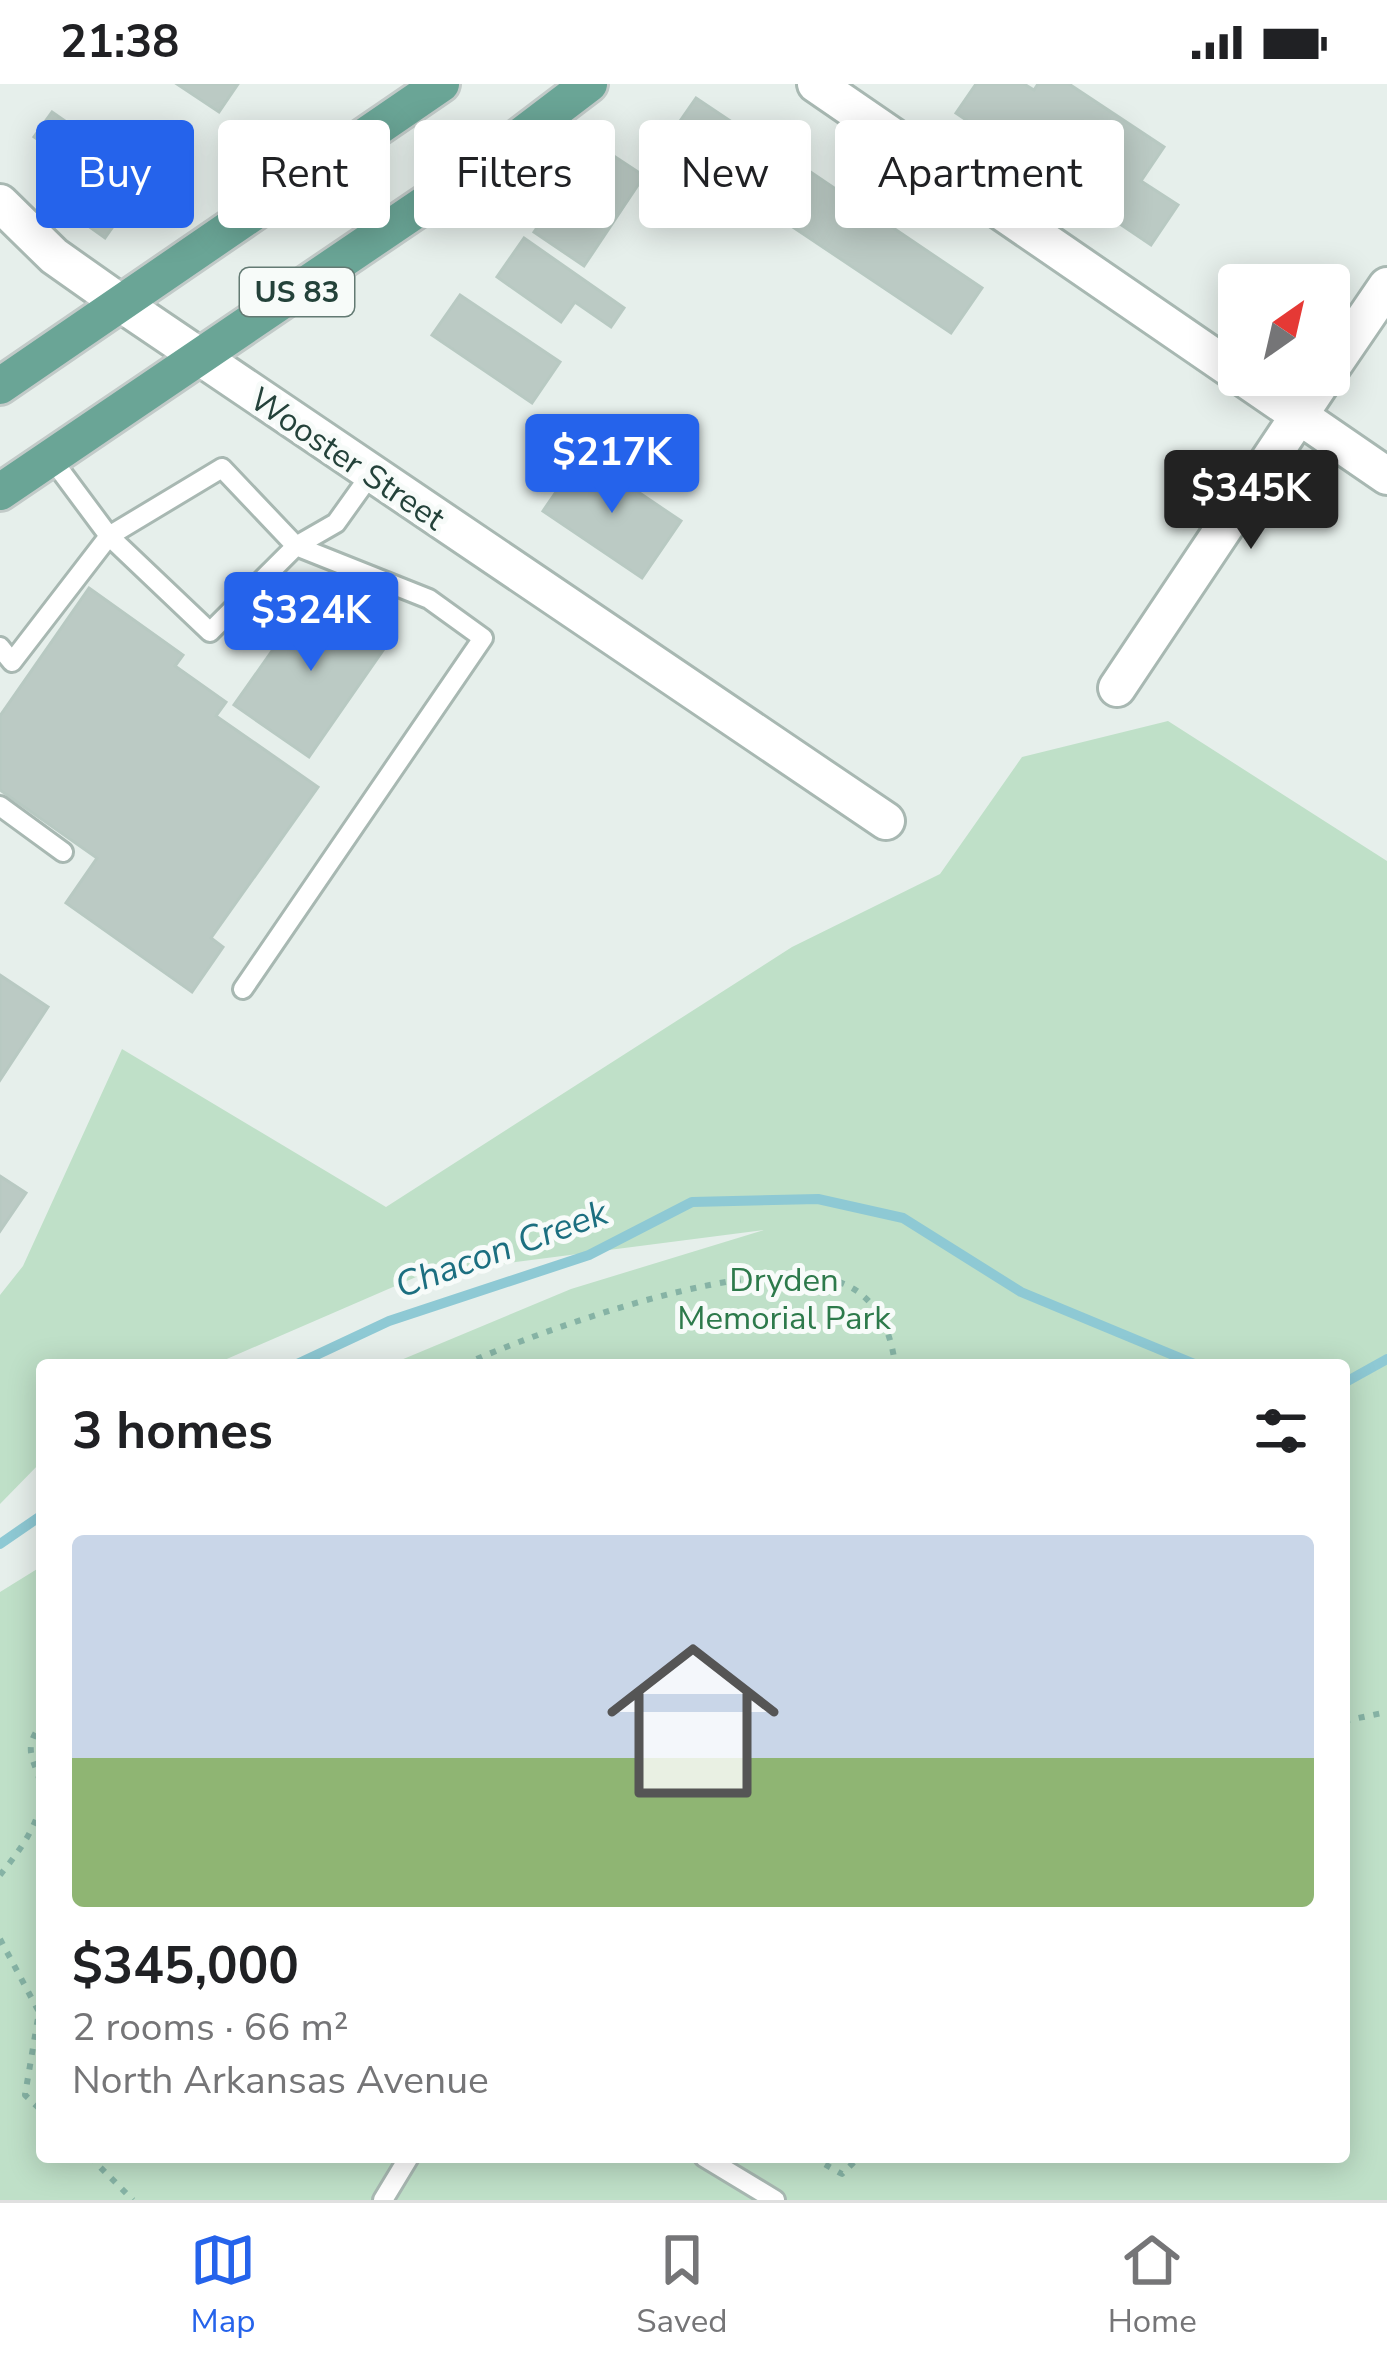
<!DOCTYPE html>
<meta charset="utf-8">
<style>
:root{--surface:#fff;--page:#f6f6f6;--text:#202124;--muted:#757577;--line:#e0e0e0;--accent:#2563eb}
body{margin:0;font-family:"Nunito Sans",sans-serif;background:var(--page);color:var(--text);height:100vh;display:flex;flex-direction:column;font-size:45px;white-space:nowrap}
*{box-sizing:border-box;margin:0}
p{font-size:39px;color:var(--muted)}
.icon{flex:none;width:66px;height:66px;fill:none;stroke:currentColor;stroke-width:2;stroke-linecap:round;stroke-linejoin:round}
.map{position:relative;flex:1;overflow:hidden}
.side{position:absolute;left:36px;top:1275px;width:1314px;height:804px;display:flex;flex-direction:column;background:var(--surface);border-radius:12px;box-shadow:0 6px 30px #0003}
.side>*{flex:none}
.top-card{position:absolute;left:36px;top:36px;width:1317px;height:108px;display:flex;gap:24px}
.needle{width:78px;rotate:34deg}
.fabs{position:absolute;left:1218px;top:180px;display:grid;gap:24px}
.fabs a{display:grid;place-items:center;width:132px;height:132px;border-radius:12px;background:var(--surface);box-shadow:0 6px 30px #0003;font-size:60px}
.price{position:absolute;translate:-50% -102px;padding:0 27px;border-radius:12px;background:var(--accent);color:#fff;font-size:39px;line-height:78px;filter:drop-shadow(0 3px 6px #0008)}
.price::after{content:'';position:absolute;left:50%;top:72px;width:36px;height:27px;margin-left:-18px;background:inherit;clip-path:polygon(0 0,100% 0,50% 100%)}
.price.current{background:#222;color:#fff}
ul{padding:0;list-style:none}
li{display:grid;align-content:center;gap:24px;height:636px;padding:0 36px}
li span{display:grid;place-items:center;height:372px;border-radius:12px;color:#555}
li>.icon{margin-inline-start:auto}
span .icon{width:216px;height:216px;fill:#fffc;stroke-width:1}
li b{font-size:51px}
h2{display:flex;justify-content:space-between;align-items:center;height:144px;padding:0 36px;font-size:51px}
.chip{padding:0 42px;border-radius:12px;background:var(--surface);box-shadow:0 6px 30px #0003;font-size:42px;line-height:108px}
.chip.current{background:var(--accent);color:#fff}
.status{display:flex;justify-content:space-between;align-items:center;height:84px;padding:0 60px;background:var(--surface);direction:ltr}
.status svg{height:33px;fill:currentColor}
.menu{display:flex;justify-content:space-around;align-items:center;height:168px;border-top:3px solid var(--line);background:var(--surface);font-size:33px;color:var(--muted)}
.menu a{display:grid;justify-items:center;gap:6px}
.menu .current{color:var(--accent)}
.map>svg:first-child{display:block}
.green{fill:#bfe0c8}
.lines{fill:none;stroke-linecap:round;stroke-linejoin:round}
.stream{stroke:#8ec9d4;stroke-width:10}
.building{fill:#bbcac4;stroke:#b8c9c2;stroke-width:3}
.lane-casing{stroke:#a8b8b2;stroke-width:24}
.street-casing{stroke:#a8b8b2;stroke-width:42}
.primary-casing{stroke:#c2cac8;stroke-width:42}
.path{stroke:#86b3a5;stroke-width:6;stroke-dasharray:6 9;stroke-linecap:butt}
.lane{stroke:#fff;stroke-width:18}
.street{stroke:#fff;stroke-width:36}
.primary{stroke:#6aa596;stroke-width:36}
.labels{text-anchor:middle;stroke-width:10;stroke-linejoin:round;paint-order:stroke}
.shield{fill:#f7fbf9;stroke:#637a73;stroke-width:3}
.shield-label{font-size:30px;font-weight:bold;fill:#24423a}
.street-label{font-size:33px;fill:#24423a;stroke:#f7fbf9}
.park-label{font-size:33px;fill:#2d7a4b;stroke:#f7fbf9}
.water-label{font-size:36px;font-style:italic;fill:#1c6f80;stroke:#f7fbf9}
</style>
<div class="status"><b>21:38</b><svg viewBox="0 0 49 12"><path d="M0 12V9h3v3zM5 12V6h3v6zM10 12V3h3v9zM15 12V0h3v12zM26 1h20v11H26zM47 4h2v5h-2z"/></svg></div>
<div class="map">
<svg width="1387" height="2116" viewBox="0 0 1387 2116">
<rect width="100%" height="100%" fill="#e6efeb"/>
<!-- green -->
<path class="green" d="M 1168,637 L 1387,777 L 1387,2116 L 0,2116 L 0,1508 L 42,1482 L 42,2073 L 1344,2073 L 1344,1281 L 389,1281 L 571,1205 L 764,1146 L 423,1190 L 213,1281 L 42,1281 L 42,1377 L 0,1420 L 0,1211 L 23,1182 L 122,965 L 386,1123 L 792,863 L 940,790 L 1022,673 Z"/>
<g class="lines">
<!-- stream -->
<path class="stream" d="M 295,1281 L 389,1237 L 589,1171 L 692,1118 L 818,1115 L 903,1134 L 1021,1208 L 1197,1281
M 1344,1299 L 1387,1275
M 0,1460 L 42,1431"/>
</g>
<!-- building -->
<path class="building" d="M 177,0 L 238,0 L 219,28 Z
M 976,0 L 1024,0 L 1034,6 L 1038,0 L 1069,0 L 1164,63 L 1141,97 L 1178,121 L 1151,161 L 956,29 Z
M 696,14 L 787,75 L 761,112 L 671,50 Z
M 52,28 L 147,94 L 105,154 L 49,114 L 73,80 L 34,53 Z
M 594,59 L 644,92 L 584,182 L 534,148 Z
M 809,87 L 982,204 L 951,249 L 778,133 Z
M 524,154 L 624,224 L 611,243 L 575,218 L 561,238 L 497,193 Z
M 460,211 L 560,278 L 532,319 L 432,251 Z
M 582,370 L 681,437 L 642,494 L 543,427 Z
M 89,504 L 183,571 L 175,582 L 226,618 L 216,632 L 318,703 L 211,854 L 223,863 L 192,908 L 66,819 L 97,774 L 0,706 L 0,632 Z
M 314,507 L 388,559 L 309,673 L 234,621 Z
M 0,891 L 48,923 L 0,996 Z
M 0,1092 L 26,1109 L 0,1147 Z"/>
<g class="lines">
<defs>
<path id="lane" d="M 222,384 L 296,462 L 210,548 L 109,452 Z
M 296,462 L 336,439 L 371,390
M 0,563 L 12,578 L 109,452 L 51,374
M 0,722 L 63,768
M 243,905 L 483,554 L 429,515 L 296,462
M 704,2073 L 775,2116
M 383,2116 L 409,2073"/>
<path id="street" d="M 816,0 L 1387,392
M 0,119 L 54,172 L 122,220 L 886,737
M 1329,287 L 1387,202
M 1117,604 L 1326,291"/>
<path id="primary" d="M 0,302 L 441,0
M 0,408 L 484,80 L 589,0"/>
</defs>
<!-- lane casing -->
<use href="#lane" class="lane-casing"/>
<!-- street casing -->
<use href="#street" class="street-casing"/>
<!-- primary casing -->
<use href="#primary" class="primary-casing"/>
<!-- path -->
<path class="path" d="M 463,1281 C 541,1246 765,1165 844,1200 C 877,1214 891,1247 895,1281
M 1344,1637 L 1387,1628
M 0,1791 C 18,1769 45,1734 41,1704 C 38,1678 19,1667 42,1640
M 0,1855 L 39,1928 L 25,2011 L 42,2027
M 90,2073 L 133,2116
M 812,2073 L 842,2090 L 859,2073"/>
<!-- lane -->
<use href="#lane" class="lane"/>
<!-- street -->
<use href="#street" class="street"/>
<!-- primary -->
<use href="#primary" class="primary"/>
</g>
<g class="labels">
<!-- shield labels -->
<rect class="shield" x="240" y="184" width="114" height="48" rx="9"/>
<g class="shield-label">
<text x="297" y="218">US 83</text>
</g>
<!-- street labels -->
<g class="street-label">
<text transform="translate(348 374) rotate(34)" y="12">Wooster Street</text>
</g>
<!-- park labels -->
<g class="park-label">
<text x="784" y="1207">Dryden<tspan x="784" dy="38">Memorial Park</tspan></text>
</g>
<!-- water labels -->
<g class="water-label">
<text transform="translate(501 1164) rotate(-20)" y="13">Chacon Creek</text>
</g>
</g>
</svg>
<div class="fabs">
<a><svg class="needle" viewBox="-14 -14 28 28"><path d="M0-13l5 13h-10z" fill="#e53935"/><path d="M0 13l5-13h-10z" fill="#757577"/></svg></a>
</div>
<b class="price" style="left:612px;top:432px">$217K</b>
<b class="price current" style="left:1251px;top:468px">$345K</b>
<b class="price" style="left:311px;top:590px">$324K</b>
<div class="top-card">
<a class="chip current">Buy</a>
<a class="chip">Rent</a>
<a class="chip">Filters</a>
<a class="chip">New</a>
<a class="chip">Apartment</a>
</div>
<section class="side">
<h2>3 homes<svg class="icon" aria-label="filters" viewBox="0 0 24 24"><path d="M4 7h16M4 17h16"/><circle cx="9" cy="7" r="2"/><circle cx="15" cy="17" r="2"/></svg></h2>
<ul>
<li><span style="background:linear-gradient(#c9d6e8 60%,#8fb573 0)"><svg class="icon" aria-label="home" viewBox="0 0 24 24"><path d="M3 11l9-7 9 7M6 9v11h12V9"/></svg></span><div><b>$345,000</b><p>2 rooms · 66 m²</p><p>North Arkansas Avenue</p></div></li>
</ul>
</section>
</div>
<nav class="menu">
<a class="current"><svg class="icon" aria-label="map" viewBox="0 0 24 24"><path d="M3 6l6-2 6 2 6-2v14l-6 2-6-2-6 2zM9 4v14M15 6v14"/></svg>Map</a>
<a><svg class="icon" aria-label="saved" viewBox="0 0 24 24"><path d="M7 4h10v16l-5-4-5 4z"/></svg>Saved</a>
<a><svg class="icon" aria-label="home" viewBox="0 0 24 24"><path d="M3 11l9-7 9 7M6 9v11h12V9"/></svg>Home</a>
</nav>
